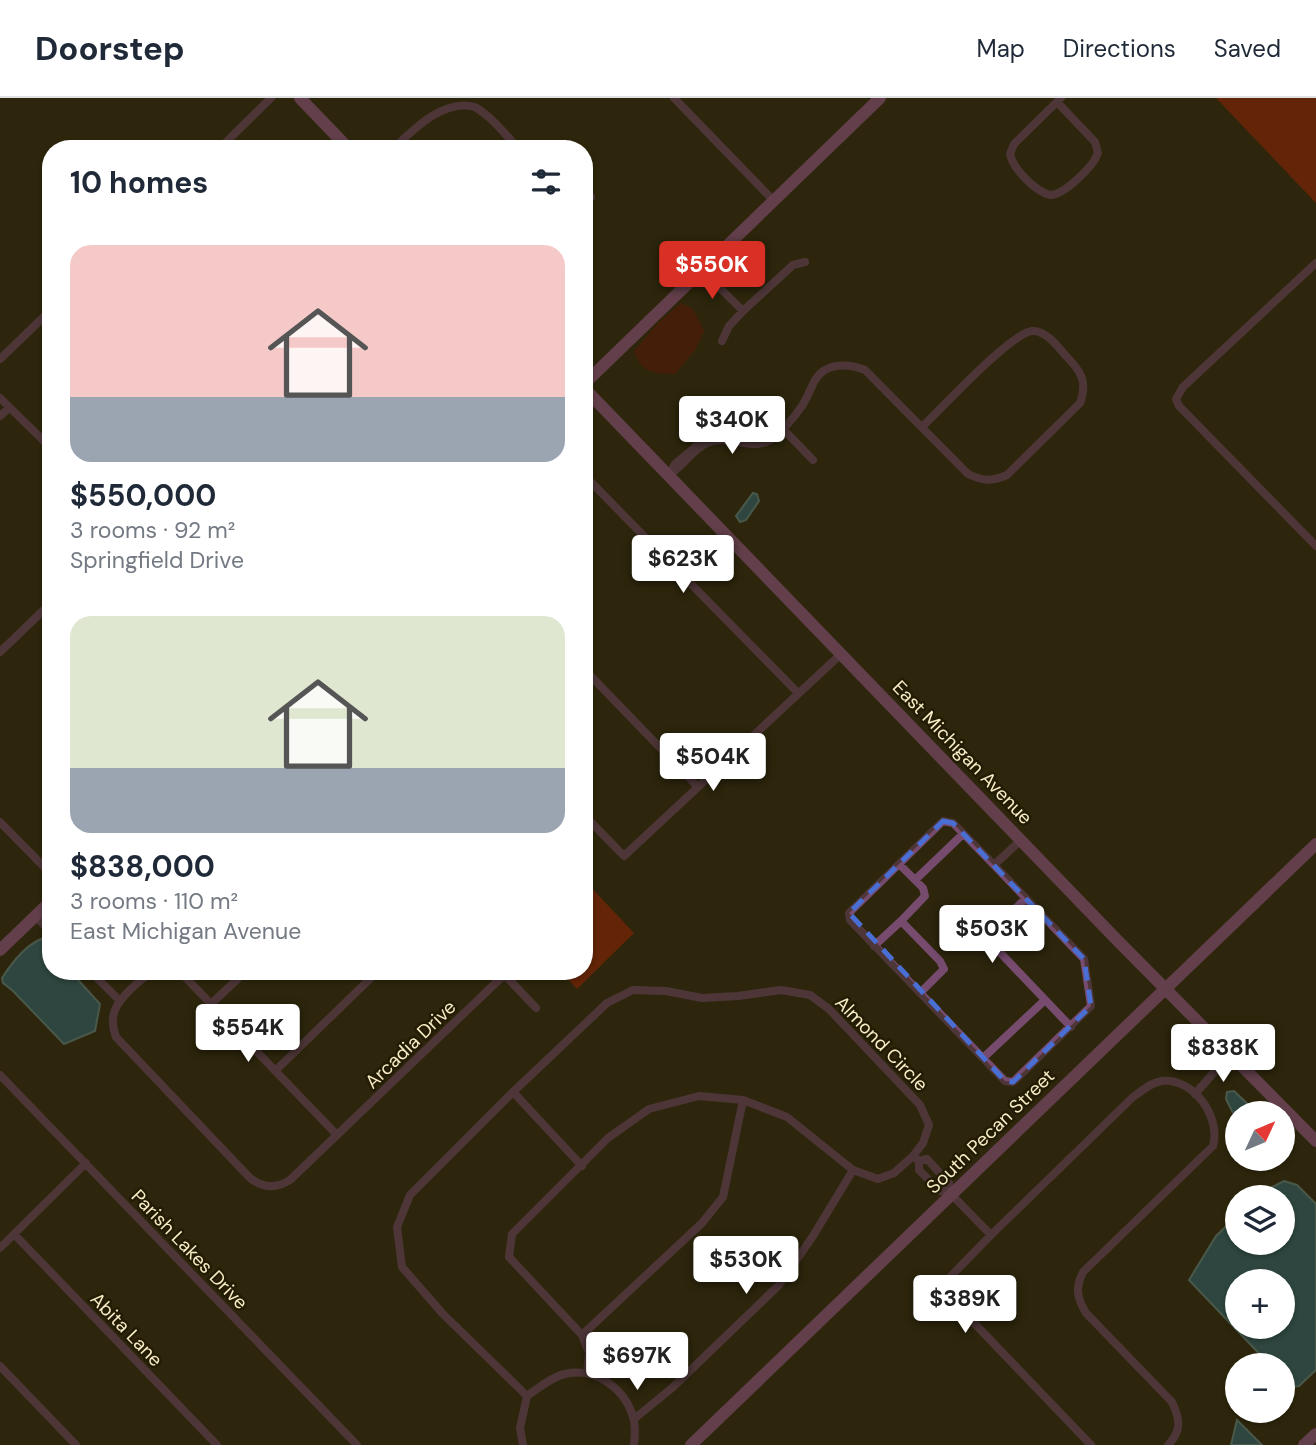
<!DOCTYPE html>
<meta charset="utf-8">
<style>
:root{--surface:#fff;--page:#f2f2f3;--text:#1f2937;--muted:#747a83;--line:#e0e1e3;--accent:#d93025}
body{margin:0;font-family:"DM Sans",sans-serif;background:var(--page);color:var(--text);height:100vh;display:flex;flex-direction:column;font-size:26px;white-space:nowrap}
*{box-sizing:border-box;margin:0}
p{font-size:23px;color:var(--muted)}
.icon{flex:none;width:38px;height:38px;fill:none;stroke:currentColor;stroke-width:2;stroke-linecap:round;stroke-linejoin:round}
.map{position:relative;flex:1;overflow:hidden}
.side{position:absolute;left:42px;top:42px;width:551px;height:840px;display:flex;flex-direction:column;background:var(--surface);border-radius:28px;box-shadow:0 2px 5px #0004}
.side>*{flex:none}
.needle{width:46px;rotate:46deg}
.fabs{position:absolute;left:1225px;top:1003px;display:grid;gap:14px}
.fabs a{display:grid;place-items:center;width:70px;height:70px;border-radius:50%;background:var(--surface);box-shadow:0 2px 5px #0004;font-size:35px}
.price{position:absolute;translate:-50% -60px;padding:0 16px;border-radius:7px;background:#fff;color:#222;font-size:23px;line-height:46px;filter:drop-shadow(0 2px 4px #0008)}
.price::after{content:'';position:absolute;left:50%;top:42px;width:21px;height:16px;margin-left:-10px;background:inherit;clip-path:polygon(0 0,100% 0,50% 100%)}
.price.selected{background:var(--accent);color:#fff}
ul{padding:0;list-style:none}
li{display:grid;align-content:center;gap:14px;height:371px;padding:0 28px}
li span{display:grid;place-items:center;height:217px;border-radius:21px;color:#555}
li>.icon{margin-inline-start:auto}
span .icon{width:126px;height:126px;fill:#fffc;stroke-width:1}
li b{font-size:30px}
h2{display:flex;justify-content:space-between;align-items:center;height:84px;padding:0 28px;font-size:30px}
header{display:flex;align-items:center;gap:42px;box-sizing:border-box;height:98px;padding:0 35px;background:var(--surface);border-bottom:2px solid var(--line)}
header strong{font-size:33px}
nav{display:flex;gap:38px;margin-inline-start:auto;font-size:24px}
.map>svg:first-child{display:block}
.green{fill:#631505}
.forest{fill:#a42302}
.water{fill:#2f6e7c;stroke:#6b9492;stroke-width:2;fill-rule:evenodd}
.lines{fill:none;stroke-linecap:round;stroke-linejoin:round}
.street{stroke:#764b6e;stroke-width:8}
.secondary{stroke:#a25e96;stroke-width:12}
.marked{fill:none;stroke:#496ed4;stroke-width:5;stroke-dasharray:14 9;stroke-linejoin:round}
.labels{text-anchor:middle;stroke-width:5;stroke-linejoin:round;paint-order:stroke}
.street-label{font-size:19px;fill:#f7ecc6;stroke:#231c04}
</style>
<header>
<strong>Doorstep</strong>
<nav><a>Map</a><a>Directions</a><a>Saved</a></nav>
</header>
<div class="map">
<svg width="1316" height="1347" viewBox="0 0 1316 1347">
<rect width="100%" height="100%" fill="#2d260d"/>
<!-- green -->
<path class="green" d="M 681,205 L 693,211 L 704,233 L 695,252 L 675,276 C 653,275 642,275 634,253 L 658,225 Z"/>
<!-- forest -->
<path class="forest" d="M 1216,0 L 1316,0 L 1316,105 Z
M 585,783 L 634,835 L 577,891 L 561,873 L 584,873 Z"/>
<!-- water -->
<path class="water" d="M 753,395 L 757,396 L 759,403 L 746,422 L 740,424 L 736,418 Z
M 41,841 L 51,852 L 51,873 L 70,873 L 100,906 L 95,933 L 64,946 L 13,893 L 3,885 L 2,880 C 11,866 24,848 41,841 Z
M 1234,993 L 1257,1015 L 1237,1015 L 1237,1048 L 1235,1019 L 1226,1001 L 1227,994 Z
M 1284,1083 L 1297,1087 L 1316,1106 L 1316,1272 L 1299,1288 L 1291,1289 L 1283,1280 L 1283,1267 L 1270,1267 L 1189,1182 L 1216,1138 L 1237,1118 L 1237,1144 L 1283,1144 L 1283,1099 L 1258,1099 L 1266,1092 ZM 1283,1183 L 1283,1228 L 1237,1228 L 1237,1183 Z
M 1237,1322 L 1262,1347 L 1231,1347 Z"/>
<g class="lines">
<!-- street -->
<path class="street" d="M 674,0 L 774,103
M 1057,4 L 1095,44 L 1098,55 C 1093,69 1064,97 1050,97 C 1035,93 1013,71 1010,56 L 1014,46 L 1061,0
M 219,51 L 271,0
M 393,51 C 413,32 444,0 475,9 C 492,19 506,37 519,51
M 584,100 L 591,99
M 1316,165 L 1183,289 L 1176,301 L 1179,308 L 1316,448
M 702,172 L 743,213
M 722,243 L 729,228 L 743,213 L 793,167 L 805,164
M 0,261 L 51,212
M 0,300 L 51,350
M 0,318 L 9,310
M 782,330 L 813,362
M 670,375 L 675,366 L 707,339 L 723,337 L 753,341 L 779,332
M 584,377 L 798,595
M 669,377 C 684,368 694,349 710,344 C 731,336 754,355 773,340 C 783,332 795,318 802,308 C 807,300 810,292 814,284 C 824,264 848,265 865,272 L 968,376 C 983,383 991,384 1007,377 L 1080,305 C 1088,284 1081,273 1066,258 C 1058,249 1046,232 1032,233 C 1011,235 942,310 923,328
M 0,554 L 51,505
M 584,571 L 698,689
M 584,717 L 624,758 L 841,556
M 0,724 L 51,776
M 899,766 L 915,782 L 963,736
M 994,767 L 953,725 L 943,723 L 849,815 L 850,822 L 1005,983 L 1013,984 L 1091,908 L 1084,861 L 994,767 L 1021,742
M 915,782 L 923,790 L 925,798 L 901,823 L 940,863 L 944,871 L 920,895
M 1026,800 L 990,836 L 990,844 L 1071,929
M 36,819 L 51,834
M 874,848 L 901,823
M 90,873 L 119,902
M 155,873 C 146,877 139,883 132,890 C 116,905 108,917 116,939 L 250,1080 C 263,1090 276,1091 290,1082 L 504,877
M 174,873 L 186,880 L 337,1037
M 503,875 L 536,910
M 211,906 L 246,873
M 983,960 L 1045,902
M 275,973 L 378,873
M 0,977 L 357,1347
M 513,994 L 582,1068
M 1195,996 L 1230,956
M 913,1058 L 919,1063 L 919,1072 L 940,1093 L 947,1092 L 991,1137 L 950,1179 L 948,1190 L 952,1202 L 1091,1347
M 919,1063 L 927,1061 L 949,1085 L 947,1092
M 14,1136 L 217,1347
M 991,1137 L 1133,999 C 1142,993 1151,984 1162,983 C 1194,980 1221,1019 1213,1048 L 1083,1174 C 1075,1190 1077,1200 1086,1215 L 1172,1304 C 1180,1321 1182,1333 1168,1347
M 0,1150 L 86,1065
M 582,1237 L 702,1125 L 723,1099 L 743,1002
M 0,1268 L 76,1347
M 527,1298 L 443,1216 L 402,1169 L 397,1129 L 410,1097 L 513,994 L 607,905 L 633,892 L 666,893 L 702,900 L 738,898 L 781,892 L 810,897 L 829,911 L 920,1007 L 929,1027 L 923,1045 L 913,1058 L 894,1075 L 878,1081 L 853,1072 L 787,1019 L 743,1002 L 699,998 L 649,1011 L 608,1040 L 512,1136 L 509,1159 L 582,1237 L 589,1255 L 587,1275
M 634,1321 L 672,1290 L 779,1187 L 813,1138 L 853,1072
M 523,1347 L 520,1330 L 527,1298 C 539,1290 551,1279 565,1276 C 596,1269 625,1291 633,1319 C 636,1328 635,1338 634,1347"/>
<!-- secondary -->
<path class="secondary" d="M 300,0 L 349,51
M 584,286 L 880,0
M 584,290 L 1118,843 L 1316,1043
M 0,852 L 51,803
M 691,1347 L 1316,746
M 1304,1347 L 1316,1336"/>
</g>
<!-- marked area -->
<path d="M0 0H1316V1347H0ZM 943,723 L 953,725 L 1084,861 L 1091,908 L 1013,984 L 1005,983 L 849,815 Z" fill="#2d260d" fill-opacity=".55" fill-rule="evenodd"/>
<path class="marked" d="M 943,723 L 953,725 L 1084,861 L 1091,908 L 1013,984 L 1005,983 L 849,815 Z"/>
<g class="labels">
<!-- street labels -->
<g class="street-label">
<text transform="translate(963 654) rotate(46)" y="7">East Michigan Avenue</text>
<text transform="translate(882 945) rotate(46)" y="7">Almond Circle</text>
<text transform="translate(410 946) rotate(-44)" y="7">Arcadia Drive</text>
<text transform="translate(990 1033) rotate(-44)" y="7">South Pecan Street</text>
<text transform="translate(190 1151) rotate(46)" y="7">Parish Lakes Drive</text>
<text transform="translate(127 1231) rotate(46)" y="7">Abita Lane</text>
</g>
</g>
</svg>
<div class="fabs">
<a><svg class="needle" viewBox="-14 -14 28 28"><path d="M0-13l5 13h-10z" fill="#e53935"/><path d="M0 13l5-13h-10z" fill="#747a83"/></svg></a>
<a><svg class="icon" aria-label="layers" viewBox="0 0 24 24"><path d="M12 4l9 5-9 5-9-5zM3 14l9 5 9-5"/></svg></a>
<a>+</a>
<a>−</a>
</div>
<b class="price selected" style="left:712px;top:203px">$550K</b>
<b class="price" style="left:732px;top:358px">$340K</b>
<b class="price" style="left:683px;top:497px">$623K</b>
<b class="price" style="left:713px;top:695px">$504K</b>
<b class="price" style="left:992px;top:867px">$503K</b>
<b class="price" style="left:248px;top:966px">$554K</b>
<b class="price" style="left:1223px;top:986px">$838K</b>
<b class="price" style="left:746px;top:1198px">$530K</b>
<b class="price" style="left:965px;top:1237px">$389K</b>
<b class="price" style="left:637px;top:1294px">$697K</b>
<section class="side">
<h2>10 homes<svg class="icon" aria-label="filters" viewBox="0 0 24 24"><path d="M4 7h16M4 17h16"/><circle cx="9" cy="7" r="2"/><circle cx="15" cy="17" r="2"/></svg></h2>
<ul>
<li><span style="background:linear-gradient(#f6c9c9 70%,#9aa5b1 0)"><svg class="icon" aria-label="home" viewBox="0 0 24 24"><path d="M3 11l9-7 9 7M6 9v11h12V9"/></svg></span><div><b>$550,000</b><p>3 rooms · 92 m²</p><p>Springfield Drive</p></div></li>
<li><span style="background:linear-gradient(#dfe7d0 70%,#9aa5b1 0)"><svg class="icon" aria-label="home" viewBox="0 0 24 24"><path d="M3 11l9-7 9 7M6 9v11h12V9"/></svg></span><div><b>$838,000</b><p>3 rooms · 110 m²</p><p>East Michigan Avenue</p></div></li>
</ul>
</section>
</div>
